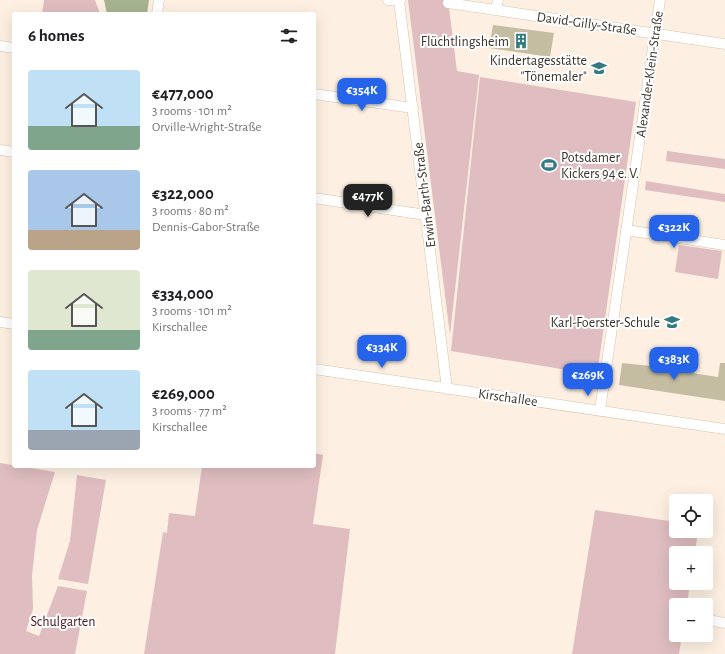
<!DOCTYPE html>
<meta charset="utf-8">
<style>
:root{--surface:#fff;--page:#f2f2f2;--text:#202124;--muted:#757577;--accent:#2563eb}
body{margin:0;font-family:"Alegreya Sans",sans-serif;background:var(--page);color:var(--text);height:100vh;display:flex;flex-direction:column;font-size:15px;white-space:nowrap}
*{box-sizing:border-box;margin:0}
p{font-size:13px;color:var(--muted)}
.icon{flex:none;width:22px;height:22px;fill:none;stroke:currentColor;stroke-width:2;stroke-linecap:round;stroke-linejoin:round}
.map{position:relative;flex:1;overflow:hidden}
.details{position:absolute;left:12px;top:12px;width:304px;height:456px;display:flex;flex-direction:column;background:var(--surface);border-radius:4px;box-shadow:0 4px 16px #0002}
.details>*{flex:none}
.buttons{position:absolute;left:669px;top:494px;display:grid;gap:8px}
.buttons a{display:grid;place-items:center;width:44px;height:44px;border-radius:4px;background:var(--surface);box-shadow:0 4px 16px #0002;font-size:20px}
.price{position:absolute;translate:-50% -34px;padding:0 9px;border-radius:8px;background:var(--accent);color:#fff;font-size:13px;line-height:26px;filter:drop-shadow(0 1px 2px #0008)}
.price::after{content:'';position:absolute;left:50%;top:24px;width:12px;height:9px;margin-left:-6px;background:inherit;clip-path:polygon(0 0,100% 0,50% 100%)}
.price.active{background:#222;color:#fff}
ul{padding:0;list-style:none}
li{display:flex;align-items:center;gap:12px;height:100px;padding:0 16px}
li span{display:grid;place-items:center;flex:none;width:112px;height:80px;border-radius:4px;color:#555}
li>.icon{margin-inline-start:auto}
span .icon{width:48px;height:48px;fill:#fffc;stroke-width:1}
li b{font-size:17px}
h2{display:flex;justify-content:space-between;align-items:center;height:48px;padding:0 16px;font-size:17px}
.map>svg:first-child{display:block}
.green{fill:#dfbdc0}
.water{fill:#a7b38e}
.building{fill:#c5bda1}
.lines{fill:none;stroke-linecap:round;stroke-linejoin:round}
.minor-casing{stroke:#d7c2ac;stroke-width:11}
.minor{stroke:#fff;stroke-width:10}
.labels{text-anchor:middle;stroke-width:4;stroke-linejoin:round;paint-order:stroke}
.street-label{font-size:14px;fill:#3b332a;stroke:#fff}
.poi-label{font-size:14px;fill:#3b332a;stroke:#fff;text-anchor:end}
.park-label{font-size:14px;fill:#4b141e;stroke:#fff}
</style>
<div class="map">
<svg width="725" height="654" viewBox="0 0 725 654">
<rect width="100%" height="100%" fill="#fdf0e2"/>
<!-- green -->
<path class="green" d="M 44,0 L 95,0 L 100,14 L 42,14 Z
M 408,0 L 448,0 L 457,71 L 479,75 L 450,335 Z
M 480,77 L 636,102 L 597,375 L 451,351 Z
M 667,151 L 725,159 L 725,169 L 666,161 Z
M 646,181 L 725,194 L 725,202 L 645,190 Z
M 679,245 L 722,251 L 718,279 L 675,272 Z
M 314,453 L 323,455 L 313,524 L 350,529 L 335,654 L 144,654 L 163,532 L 167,533 L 169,513 L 195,516 L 202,466 L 314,466 Z
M 0,463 L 55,472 L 37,530 L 32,575 L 33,609 L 26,631 L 39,636 L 58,586 L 87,591 L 75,654 L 0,654 Z
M 77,475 L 106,480 L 88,584 L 58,579 L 70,541 Z
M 595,510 L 676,522 L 676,531 L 698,531 L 695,553 L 676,553 L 676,583 L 690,583 L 687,605 L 676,605 L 676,635 L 682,635 L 679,654 L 572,654 Z"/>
<!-- water -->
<path class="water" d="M 104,0 L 149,0 L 147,14 L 107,14 Z"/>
<!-- building -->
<path class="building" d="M 493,25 L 554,33 L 550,57 L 489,48 Z
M 622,363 L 660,367 L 660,368 L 718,377 L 720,363 L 725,363 L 725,401 L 619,385 Z"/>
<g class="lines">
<defs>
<path id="minor" d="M 388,0 L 400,1
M 399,0 L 447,389
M 448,3 L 725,44
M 496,10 L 498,0
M 157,14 L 159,0
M 0,46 L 14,48
M 314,94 L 413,108
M 0,150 L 14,152
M 314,198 L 426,215
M 626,230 L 725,245
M 0,322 L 14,324
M 314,369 L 725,429
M 600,410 L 660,0
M 708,620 L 725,623"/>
</defs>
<!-- minor casing -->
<use href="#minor" class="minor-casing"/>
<!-- minor -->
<use href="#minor" class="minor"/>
</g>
<!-- icons -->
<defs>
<symbol id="building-bare" viewBox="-9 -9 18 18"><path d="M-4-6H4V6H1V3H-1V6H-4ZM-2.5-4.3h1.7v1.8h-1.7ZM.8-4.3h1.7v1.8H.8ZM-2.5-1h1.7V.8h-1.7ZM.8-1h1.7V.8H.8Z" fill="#337b82" stroke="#fff" stroke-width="2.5" paint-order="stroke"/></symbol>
<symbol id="school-bare" viewBox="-9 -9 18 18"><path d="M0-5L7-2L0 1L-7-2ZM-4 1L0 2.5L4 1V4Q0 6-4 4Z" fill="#337b82" stroke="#fff" stroke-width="2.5" paint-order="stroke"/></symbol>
<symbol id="stadium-bare" viewBox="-9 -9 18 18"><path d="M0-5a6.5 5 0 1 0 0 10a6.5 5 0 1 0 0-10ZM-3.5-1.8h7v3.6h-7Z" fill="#337b82" stroke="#fff" stroke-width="2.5" paint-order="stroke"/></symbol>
</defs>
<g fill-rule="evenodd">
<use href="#building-bare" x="510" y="30" width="22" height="22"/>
<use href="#school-bare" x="588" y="57" width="22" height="22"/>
<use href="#stadium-bare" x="538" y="154" width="22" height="22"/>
<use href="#school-bare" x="661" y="311" width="22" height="22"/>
</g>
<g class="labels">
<!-- street labels -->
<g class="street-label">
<text transform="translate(587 23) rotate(8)" y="5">David-Gilly-Straße</text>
<text transform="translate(649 74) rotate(-82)" y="5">Alexander-Klein-Straße</text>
<text transform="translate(424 195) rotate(-97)" y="5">Erwin-Barth-Straße</text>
<text transform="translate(508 397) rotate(8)" y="5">Kirschallee</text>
</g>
<!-- poi labels -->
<g class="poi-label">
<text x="509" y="46">Flüchtlingsheim</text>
<text x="587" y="65">Kindertagesstätte<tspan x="587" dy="16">"Tönemaler"</tspan></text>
<text x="561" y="162" text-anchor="start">Potsdamer<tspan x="561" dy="16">Kickers 94 e. V.</tspan></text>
<text x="660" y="327">Karl-Foerster-Schule</text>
</g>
<!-- park labels -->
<g class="park-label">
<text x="63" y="626">Schulgarten</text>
</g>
</g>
</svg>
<div class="buttons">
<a><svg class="icon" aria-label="locate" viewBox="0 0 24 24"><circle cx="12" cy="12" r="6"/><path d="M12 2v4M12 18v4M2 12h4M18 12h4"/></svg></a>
<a>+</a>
<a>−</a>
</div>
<b class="price" style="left:362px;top:112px">€354K</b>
<b class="price active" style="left:368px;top:218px">€477K</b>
<b class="price" style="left:674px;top:249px">€322K</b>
<b class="price" style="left:382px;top:369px">€334K</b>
<b class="price" style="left:674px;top:381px">€383K</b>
<b class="price" style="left:588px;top:397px">€269K</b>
<section class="details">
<h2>6 homes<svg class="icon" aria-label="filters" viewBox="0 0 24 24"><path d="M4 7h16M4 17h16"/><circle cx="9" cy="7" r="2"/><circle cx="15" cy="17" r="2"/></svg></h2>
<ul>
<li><span style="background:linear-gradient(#bfe0f5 70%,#7fa58c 0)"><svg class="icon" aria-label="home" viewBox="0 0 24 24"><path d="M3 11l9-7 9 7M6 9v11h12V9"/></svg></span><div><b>€477,000</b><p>3 rooms · 101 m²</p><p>Orville-Wright-Straße</p></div></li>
<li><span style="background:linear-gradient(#a9c7e8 75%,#b9a48a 0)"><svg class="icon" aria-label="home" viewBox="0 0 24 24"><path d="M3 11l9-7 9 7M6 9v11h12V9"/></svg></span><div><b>€322,000</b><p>3 rooms · 80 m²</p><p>Dennis-Gabor-Straße</p></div></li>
<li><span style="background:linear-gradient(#dfe7d0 75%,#7fa58c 0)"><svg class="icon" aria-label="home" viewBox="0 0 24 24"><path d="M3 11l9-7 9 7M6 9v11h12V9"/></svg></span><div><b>€334,000</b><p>3 rooms · 101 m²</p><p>Kirschallee</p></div></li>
<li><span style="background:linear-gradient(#bfe0f5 75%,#9aa5b1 0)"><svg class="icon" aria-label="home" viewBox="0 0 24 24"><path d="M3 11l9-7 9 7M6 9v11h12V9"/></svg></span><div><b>€269,000</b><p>3 rooms · 77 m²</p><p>Kirschallee</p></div></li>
</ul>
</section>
</div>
